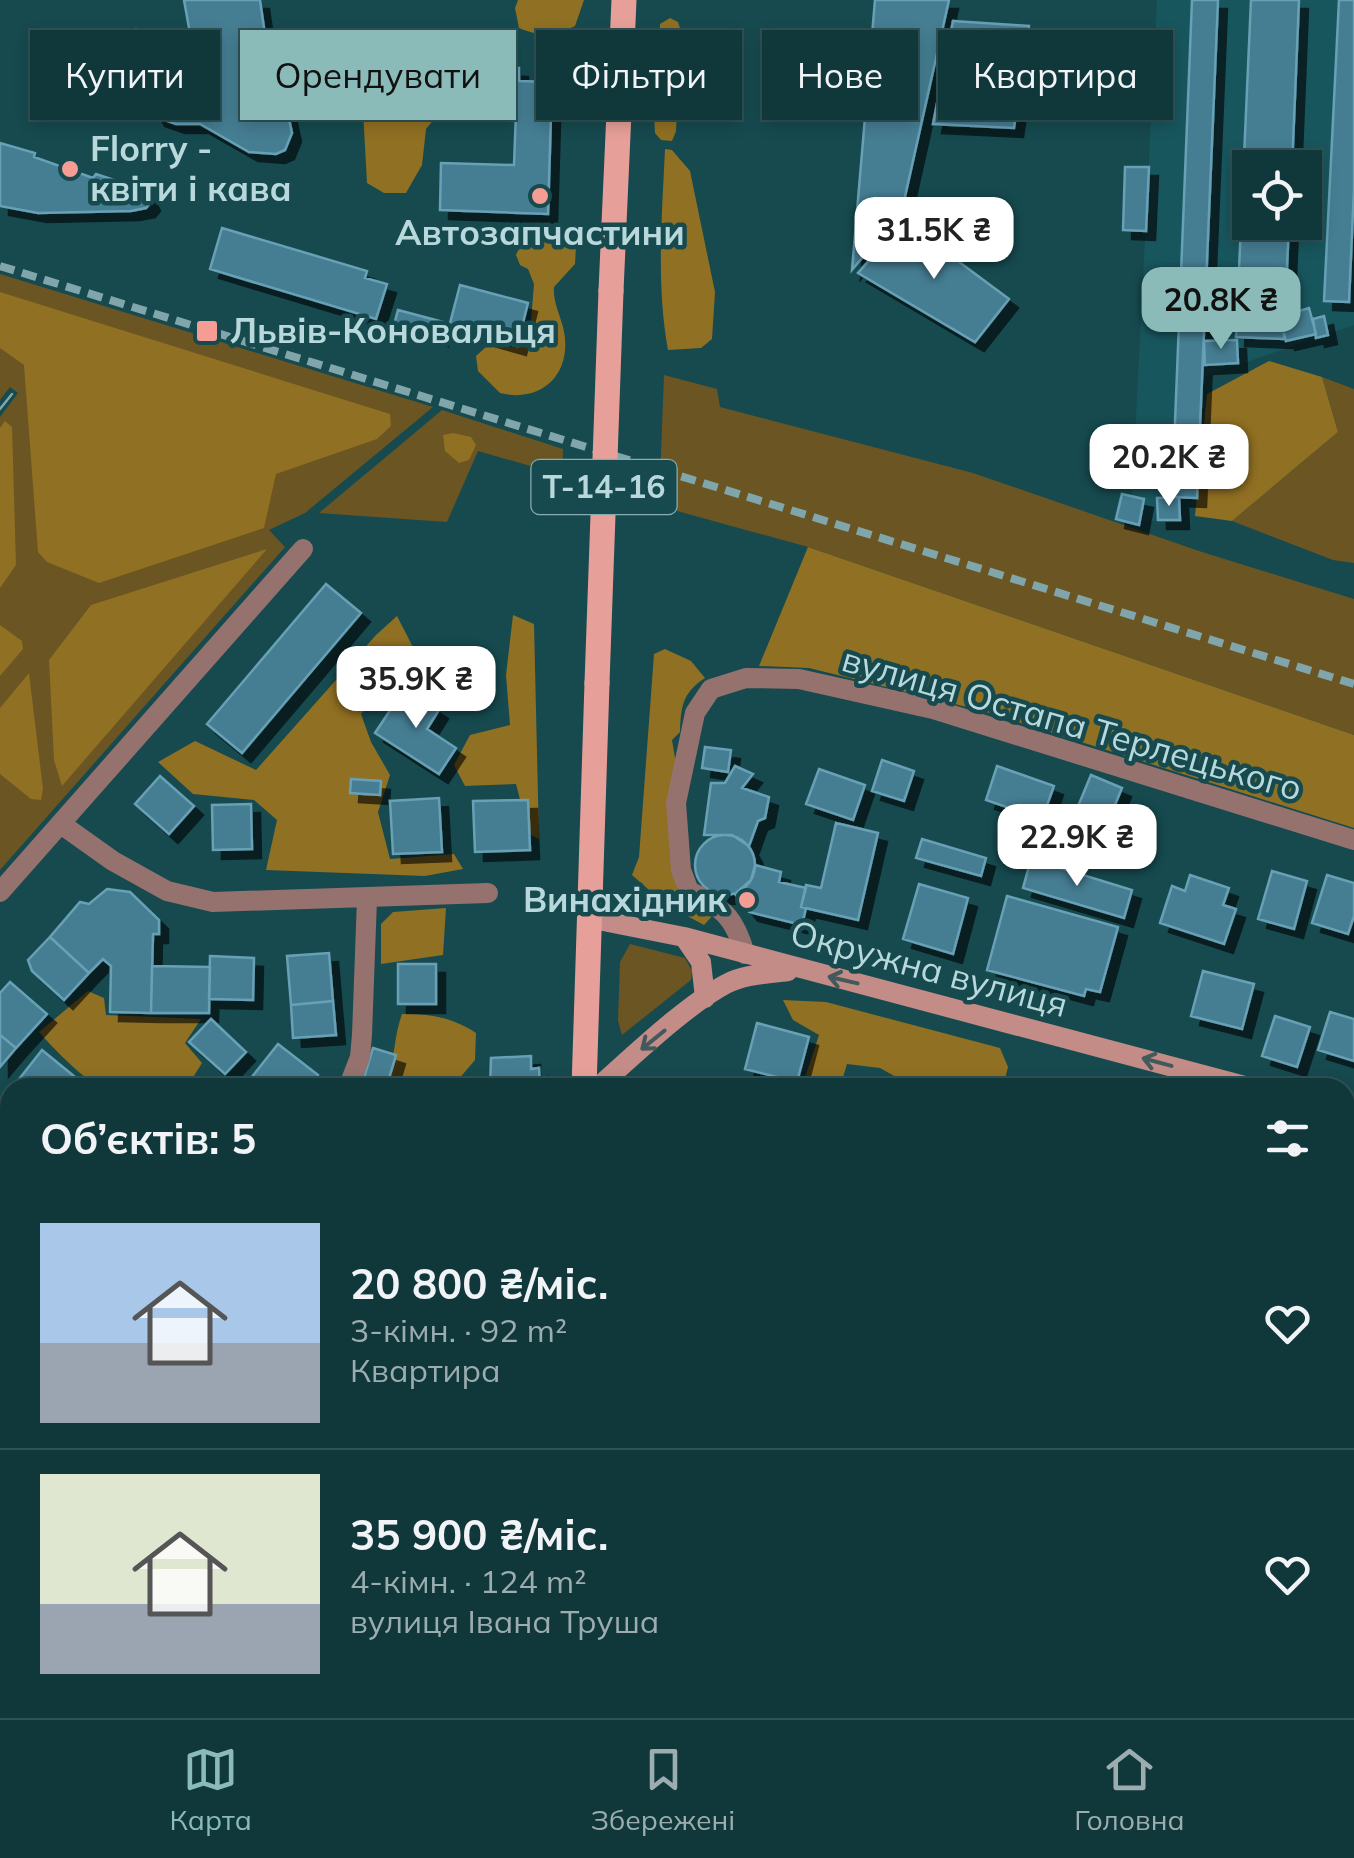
<!DOCTYPE html>
<html lang="uk">
<meta charset="utf-8">
<style>
:root{--surface:#10383b;--page:#1e4346;--text:#f1f3f6;--muted:#9cacaf;--line:#305255;--accent:#8bbbb9}
body{margin:0;font-family:Mulish,sans-serif;background:var(--page);color:var(--text);height:100vh;display:flex;flex-direction:column;font-size:38px;white-space:nowrap}
*{box-sizing:border-box;margin:0}
p{font-size:32px;color:var(--muted)}
.icon{flex:none;width:55px;height:55px;fill:none;stroke:currentColor;stroke-width:2;stroke-linecap:round;stroke-linejoin:round}
.map{position:relative;flex:1;overflow:hidden}
.drawer{position:absolute;left:0px;top:1078px;width:1355px;height:642px;display:flex;flex-direction:column;background:var(--surface);border-radius:30px 30px 0 0;box-shadow:0 5px 15px #0003,0 0 0 2px var(--line)}
.drawer>*{flex:none}
.top-card{position:absolute;left:30px;top:30px;width:1295px;height:90px;display:flex;gap:20px}
.tools{position:absolute;left:1232px;top:150px;display:grid;gap:20px}
.tools a{display:grid;place-items:center;width:90px;height:90px;border-radius:0px;background:var(--surface);box-shadow:0 5px 15px #0003,0 0 0 2px var(--line);font-size:50px}
.price{position:absolute;translate:-50% -85px;padding:0 22px;border-radius:20px;background:#fff;color:#222;font-size:32px;line-height:65px;filter:drop-shadow(0 2px 5px #0008)}
.price::after{content:'';position:absolute;left:50%;top:60px;width:30px;height:22px;margin-left:-15px;background:inherit;clip-path:polygon(0 0,100% 0,50% 100%)}
.price.current{background:var(--accent);color:#111}
ul{padding:0;list-style:none}
li{display:flex;align-items:center;gap:30px;height:250px;padding:0 40px}
li+li{border-top:2px solid var(--line)}
li span{display:grid;place-items:center;flex:none;width:280px;height:200px;border-radius:0px;color:#555}
li>.icon{margin-inline-start:auto}
span .icon{width:120px;height:120px;fill:#fffc;stroke-width:1}
li b{font-size:42px}
h2{display:flex;justify-content:space-between;align-items:center;height:120px;padding:0 40px;font-size:42px}
.tag{padding:0 35px;border-radius:0px;background:var(--surface);box-shadow:0 5px 15px #0003,0 0 0 2px var(--line);font-size:35px;line-height:90px}
.tag.current{background:var(--accent);color:#111}
.tabs{display:flex;justify-content:space-around;align-items:center;height:140px;border-top:2px solid var(--line);background:var(--surface);font-size:28px;color:var(--muted)}
.tabs a{display:grid;justify-items:center;gap:5px}
.tabs .current{color:var(--accent)}
.map>svg:first-child{display:block}
.built{fill:#18565d;fill-rule:evenodd}
.green{fill:#6b5522}
.forest{fill:#907022}
.building{fill:#457d92;stroke:#68a0b6;stroke-width:2.5;filter:url(#shadow)}
.lines{fill:none;stroke-linecap:round;stroke-linejoin:round}
.street{stroke:#96726f;stroke-width:20}
.secondary{stroke:#c48c87;stroke-width:20}
.primary{stroke:#e7a099;stroke-width:25}
.tram{stroke:#80a6ab;stroke-width:2.5}
.rail{stroke:#80a6ab;stroke-width:8;stroke-dasharray:15 8;stroke-linecap:butt}
.primary-bridge{stroke:#e7a099;stroke-width:25}
.oneway{stroke:#425a5d}
.poi-dot{fill:#f59c94;stroke:#164a4f;stroke-width:4}
.labels{text-anchor:middle;stroke-width:9;stroke-linejoin:round;paint-order:stroke}
.shield{fill:#164a4f;stroke:#87adb2;stroke-width:2.5}
.shield-label{font-size:32px;font-weight:bold;fill:#b8d8dc}
.poi-label{font-size:35px;font-weight:bold;fill:#b8d8dc;stroke:#164a4f;text-anchor:start}
.street-label{font-size:35px;fill:#b8d8dc;stroke:#164a4f}
</style>
<div class="map">
<svg width="1354" height="1718" viewBox="0 0 1354 1718">
<defs>
<filter id="shadow"><feDropShadow dx="9" dy="9" stdDeviation="0" flood-color="#0009"/></filter>
</defs>
<rect width="100%" height="100%" fill="#164a4f"/>
<!-- built -->
<path class="built" d="M 1157,0 L 1354,0 L 1351,245 L 1354,246 L 1354,325 L 1203,377 L 1197,498 L 1180,497 L 1180,521 L 1143,521 L 1140,527 L 1114,520 L 1120,492 L 1132,495 ZM 1250,168 L 1305,168 L 1305,222 L 1250,222 Z
M 10,1686 L 10,1710 L 603,1710 L 603,1718 L 0,1718 L 0,1698 Z"/>
<!-- green -->
<path class="green" d="M 0,274 L 433,407 L 305,513 L 269,530 L 285,547 L 0,870 L 0,417 L 18,393 L 10,387 L 0,400 Z
M 664,375 L 717,389 L 720,407 L 973,473 L 1202,552 L 1354,599 L 1354,735 L 808,547 L 659,506 Z
M 1322,377 L 1354,389 L 1354,563 L 1333,560 L 1232,521 L 1338,432 Z
M 442,410 L 563,449 L 562,475 L 478,451 L 447,522 L 319,513 Z
M 630,944 L 685,958 L 692,971 L 691,980 L 622,1035 L 618,1021 L 620,962 Z
M 1345,1704 L 1354,1718 L 1257,1718 L 1265,1710 L 1345,1710 Z"/>
<!-- forest -->
<path class="forest" d="M 518,0 L 584,0 L 575,26 C 554,36 541,37 519,28 L 515,8 Z
M 670,18 L 678,22 L 681,31 L 676,131 L 672,141 L 661,140 L 655,133 L 654,115 L 660,24 Z
M 380,30 L 439,37 L 453,56 L 457,80 L 444,107 L 426,129 L 422,165 L 406,193 L 384,193 L 367,183 L 360,55 L 364,38 Z
M 665,149 L 672,150 L 690,171 L 715,292 L 712,339 L 701,348 L 668,350 C 656,283 662,216 665,149 Z
M 573,224 L 577,229 L 575,264 L 554,287 C 553,302 559,312 563,327 C 574,371 544,404 500,393 L 478,371 L 476,356 L 487,346 L 516,347 L 530,333 L 534,284 L 528,269 L 520,265 L 516,255 C 522,241 533,240 547,238 L 554,228 Z
M 0,292 L 390,414 L 391,426 L 377,439 L 276,474 L 264,528 L 99,583 L 47,562 L 38,552 L 24,365 L 0,348 Z
M 1269,361 L 1322,377 L 1338,432 L 1232,521 L 1195,516 L 1207,394 Z
M 5,421 L 12,427 L 16,565 L 0,588 L 0,428 Z
M 453,433 L 471,437 L 476,445 L 469,460 L 459,463 L 445,451 L 443,435 Z
M 808,547 L 1354,735 L 1354,828 L 983,711 L 809,668 L 759,666 Z
M 267,549 L 62,786 L 54,760 L 49,660 L 91,605 Z
M 513,615 L 534,624 L 539,839 L 529,834 L 516,784 L 465,786 L 454,765 L 470,735 L 510,725 L 506,675 Z
M 397,616 L 416,653 L 361,714 L 371,742 L 390,775 L 378,812 L 390,859 L 454,854 L 463,869 L 425,876 L 266,870 L 277,820 L 254,800 L 193,794 L 158,762 L 195,741 L 256,770 L 376,635 Z
M 0,625 L 22,641 L 23,649 L 0,676 Z
M 665,649 L 691,661 L 705,678 C 682,693 681,707 680,732 L 672,740 L 684,811 L 681,870 L 715,913 L 704,925 L 665,904 L 632,875 L 639,857 L 654,654 Z
M 29,673 L 43,789 L 41,800 L 31,799 L 0,774 L 0,708 Z
M 446,908 L 443,955 L 381,964 L 381,924 L 393,912 Z
M 88,991 L 104,998 L 106,1015 L 201,1019 L 185,1043 L 202,1063 L 187,1087 L 139,1087 L 133,1082 C 124,1087 111,1091 101,1087 C 85,1081 51,1046 39,1032 Z
M 783,1000 L 826,1002 L 1000,1048 L 1008,1067 L 1003,1087 L 914,1087 L 880,1068 L 847,1064 L 840,1087 L 802,1087 L 819,1035 L 793,1020 Z
M 402,1014 C 429,1013 454,1018 476,1033 L 475,1060 L 452,1087 L 370,1088 C 403,1055 389,1052 402,1014 Z"/>
<!-- building -->
<path class="building" d="M 184,0 L 260,0 L 268,56 L 283,92 L 292,133 L 285,150 L 276,154 L 249,152 L 200,124 L 176,124 L 156,117 L 153,111 L 126,104 L 120,108 L 82,95 L 74,84 L 81,52 L 88,39 L 101,33 L 136,29 L 153,32 L 166,40 L 170,47 L 192,45 Z
M 875,0 L 949,0 L 902,210 L 852,270 Z
M 1192,0 L 1218,0 L 1197,498 L 1172,497 Z
M 1251,0 L 1299,0 L 1292,168 L 1250,168 L 1250,222 L 1289,222 L 1285,315 L 1309,308 L 1316,334 L 1286,341 L 1284,333 L 1284,339 L 1236,337 Z
M 1339,0 L 1354,0 L 1354,188 L 1349,302 L 1324,301 Z
M 953,21 L 1029,26 L 1014,128 L 933,124 Z
M 467,66 L 519,68 L 519,81 L 552,82 L 548,214 L 440,210 L 441,163 L 514,165 L 516,112 L 466,110 Z
M 0,143 L 35,153 L 34,157 L 93,178 L 96,174 L 135,187 L 147,194 L 151,202 L 146,208 L 131,211 L 38,213 L 0,206 Z
M 1125,167 L 1149,167 L 1146,231 L 1123,230 Z
M 904,221 L 1009,299 L 975,342 L 858,273 Z
M 222,228 L 367,271 L 365,278 L 387,284 L 376,319 L 210,269 Z
M 460,285 L 528,303 L 517,346 L 449,327 Z
M 398,310 L 443,322 L 439,337 L 394,325 Z
M 1324,316 L 1328,335 L 1316,338 L 1313,319 Z
M 1237,340 L 1238,363 L 1205,365 L 1204,341 Z
M 1122,494 L 1144,499 L 1139,525 L 1116,519 Z
M 1179,497 L 1180,520 L 1158,520 L 1157,498 Z
M 326,584 L 361,613 L 242,753 L 207,724 Z
M 405,688 L 439,710 L 427,729 L 456,748 L 439,774 L 375,733 Z
M 705,747 L 731,750 L 728,772 L 702,768 Z
M 882,760 L 914,771 L 904,801 L 872,791 Z
M 735,766 L 753,774 L 742,788 L 769,797 L 765,818 L 758,821 L 749,846 L 732,835 L 704,835 L 711,783 L 725,783 Z
M 997,766 L 1054,786 L 1042,819 L 986,800 Z
M 819,769 L 865,785 L 853,820 L 806,804 Z
M 1091,775 L 1122,788 L 1107,824 L 1076,811 Z
M 160,776 L 194,806 L 169,834 L 135,804 Z
M 351,779 L 381,781 L 380,795 L 350,793 Z
M 439,798 L 442,852 L 393,854 L 390,801 Z
M 528,800 L 530,850 L 475,852 L 473,801 Z
M 251,804 L 252,849 L 213,850 L 212,805 Z
M 836,823 L 878,833 L 858,920 L 801,907 L 806,885 L 821,888 Z
M695 865a30 30 0 1 1 60 0a30 30 0 1 1-60 0Z
M 922,839 L 986,858 L 981,876 L 916,858 Z
M 1031,859 L 1132,890 L 1124,918 L 1023,888 Z
M 755,865 L 781,872 L 779,882 L 806,888 L 801,907 L 806,908 L 802,925 L 749,912 L 735,894 L 751,880 Z
M 1272,871 L 1307,881 L 1294,929 L 1258,919 Z
M 1190,875 L 1229,888 L 1223,905 L 1236,909 L 1224,944 L 1160,923 L 1172,886 L 1185,891 Z
M 1327,875 L 1354,883 L 1354,916 L 1348,934 L 1312,923 Z
M 919,884 L 968,898 L 953,954 L 903,939 Z
M 107,889 L 130,892 L 159,920 L 159,934 L 153,934 L 151,1013 L 110,1012 L 111,966 L 103,959 L 89,973 L 50,937 L 80,902 L 89,904 Z
M 1007,896 L 1118,927 L 1100,992 L 1086,989 L 1084,996 L 987,970 Z
M 50,937 L 89,973 L 64,1000 L 32,971 L 28,960 Z
M 329,953 L 333,1001 L 291,1005 L 287,956 Z
M 210,956 L 254,958 L 253,1000 L 209,999 Z
M 398,964 L 436,964 L 436,1004 L 398,1004 Z
M 152,966 L 210,967 L 209,1013 L 151,1013 Z
M 1203,971 L 1254,984 L 1242,1029 L 1191,1016 Z
M 10,982 L 47,1014 L 16,1048 L 0,1035 L 0,993 Z
M 333,1001 L 336,1035 L 293,1038 L 291,1005 Z
M 1330,1012 L 1354,1019 L 1354,1061 L 1318,1050 Z
M 1275,1016 L 1310,1027 L 1297,1067 L 1262,1056 Z
M 211,1019 L 246,1052 L 225,1074 L 189,1042 Z
M 757,1023 L 809,1037 L 797,1082 L 745,1069 Z
M 0,1035 L 16,1048 L 0,1067 Z
M 278,1044 L 318,1075 L 308,1088 L 253,1088 L 247,1083 Z
M 373,1048 L 396,1055 L 386,1088 L 361,1088 Z
M 42,1050 L 75,1077 L 66,1088 L 12,1088 Z
M 531,1056 L 531,1069 L 539,1068 L 540,1088 L 490,1088 L 491,1058 Z
M 1345,1161 L 1354,1163 L 1354,1186 L 1350,1201 L 1345,1199 Z
M 0,1179 L 10,1187 L 10,1250 L 1,1262 Z
M 1349,1255 L 1354,1257 L 1354,1295 L 1345,1292 L 1345,1266 Z
M 1345,1292 L 1354,1295 L 1352,1339 L 1345,1336 Z
M 6,1346 L 10,1349 L 10,1400 L 0,1392 L 0,1353 Z
M 1353,1464 L 1354,1465 L 1353,1524 L 1345,1516 L 1345,1472 Z
M 1352,1564 L 1354,1567 L 1354,1603 L 1345,1594 L 1345,1570 Z
M 0,1594 L 10,1603 L 10,1618 L 0,1630 Z
M 1349,1650 L 1354,1657 L 1354,1691 L 1345,1679 L 1345,1652 Z
M 32,1710 L 46,1710 L 55,1718 L 25,1718 Z
M 181,1710 L 206,1710 L 215,1718 L 174,1718 Z
M 302,1710 L 390,1710 L 391,1718 L 302,1718 Z
M 457,1710 L 592,1710 L 593,1718 L 457,1718 Z
M 722,1710 L 751,1710 L 751,1718 L 722,1718 Z
M 751,1710 L 863,1710 L 863,1718 L 751,1718 Z"/>
<g class="lines">
<!-- street -->
<path class="street" d="M 61,824 L 113,861 L 167,891 L 213,902 L 488,893
M 0,892 L 303,549
M 745,954 C 734,916 723,908 689,891 L 681,870 L 676,803 L 695,713 L 711,689 L 746,678 L 799,679 L 933,709 L 1354,840
M 348,1088 L 360,1057 L 362,1035 L 367,899
M 0,1137 L 10,1144
M 0,1307 L 10,1293
M 1345,1415 L 1354,1414
M 898,1710 L 899,1718
M 1006,1718 L 1014,1710"/>
<!-- secondary -->
<path class="secondary" d="M 588,918 L 684,937 L 1252,1088
M 684,937 L 701,962 L 705,998
M 597,1088 C 632,1057 686,1005 726,984 C 745,974 767,974 788,971
M 1345,1113 L 1354,1115
M 0,1678 L 10,1667"/>
<!-- primary -->
<path class="primary" d="M 611,291 L 624,0
M 584,1088 L 597,683
M 618,1710 L 619,1718"/>
<!-- tram -->
<path class="tram" d="M 0,409 L 12,394"/>
<!-- rail -->
<path class="rail" d="M 0,266 L 1354,684"/>
<!-- primary-bridge -->
<path class="primary-bridge" d="M 597,683 L 611,291"/>
</g>
<!-- one-way arrows -->
<defs><path id="oneway-shaft" d="M-6 0H5M1.5-3L5.5 0L1.5 3" fill="none" stroke-width="1.6" stroke-linecap="round" stroke-linejoin="round" transform="scale(2.5)"/></defs>
<g class="oneway">
<use href="#oneway-shaft" transform="translate(843 980) rotate(-167)"/>
<use href="#oneway-shaft" transform="translate(653 1040) rotate(141)"/>
<use href="#oneway-shaft" transform="translate(1157 1062) rotate(-165)"/>
</g>
<!-- markers -->
<g class="poi-dot">
<circle cx="70" cy="169" r="10"/>
<circle cx="540" cy="196" r="10"/>
<rect x="195" y="319" width="24" height="24" rx="5"/>
<circle cx="747" cy="900" r="10"/>
</g>
<g class="labels">
<!-- shield labels -->
<rect class="shield" x="531.5" y="460" width="145" height="54" rx="8"/>
<g class="shield-label">
<text x="604" y="498">Т-14-16</text>
</g>
<!-- poi labels -->
<g class="poi-label">
<text x="90" y="161">Florry -<tspan x="90" dy="40">квіти і кава</tspan></text>
<text x="540" y="245" text-anchor="middle">Автозапчастини</text>
<text x="230" y="343">Львів-Коновальця</text>
<text x="727" y="912" text-anchor="end">Винахідник</text>
</g>
<!-- street labels -->
<g class="street-label">
<text transform="translate(1072 724) rotate(16)" y="12">вулиця Остапа Терлецького</text>
<text transform="translate(929 969) rotate(15)" y="12">Окружна вулиця</text>
</g>
</g>
</svg>
<div class="tools">
<a><svg class="icon" aria-label="locate" viewBox="0 0 24 24"><circle cx="12" cy="12" r="6"/><path d="M12 2v4M12 18v4M2 12h4M18 12h4"/></svg></a>
</div>
<b class="price" style="left:934px;top:282px">31.5K ₴</b>
<b class="price current" style="left:1221px;top:352px">20.8K ₴</b>
<b class="price" style="left:1169px;top:509px">20.2K ₴</b>
<b class="price" style="left:416px;top:731px">35.9K ₴</b>
<b class="price" style="left:1077px;top:889px">22.9K ₴</b>
<div class="top-card">
<a class="tag">Купити</a>
<a class="tag current">Орендувати</a>
<a class="tag">Фільтри</a>
<a class="tag">Нове</a>
<a class="tag">Квартира</a>
</div>
<section class="drawer">
<h2>Об’єктів: 5<svg class="icon" aria-label="filters" viewBox="0 0 24 24"><path d="M4 7h16M4 17h16"/><circle cx="9" cy="7" r="2"/><circle cx="15" cy="17" r="2"/></svg></h2>
<ul>
<li><span style="background:linear-gradient(#a9c7e8 60%,#9aa5b1 0)"><svg class="icon" aria-label="home" viewBox="0 0 24 24"><path d="M3 11l9-7 9 7M6 9v11h12V9"/></svg></span><div><b>20 800 ₴/міс.</b><p>3-кімн. · 92 m²</p><p>Квартира</p></div><svg class="icon" aria-label="heart" viewBox="0 0 24 24"><path d="M12 20l-8-8c-3-5 5-10 8-4 3-6 11-1 8 4z"/></svg></li>
<li><span style="background:linear-gradient(#dfe7d0 65%,#9aa5b1 0)"><svg class="icon" aria-label="home" viewBox="0 0 24 24"><path d="M3 11l9-7 9 7M6 9v11h12V9"/></svg></span><div><b>35 900 ₴/міс.</b><p>4-кімн. · 124 m²</p><p>вулиця Івана Труша</p></div><svg class="icon" aria-label="heart" viewBox="0 0 24 24"><path d="M12 20l-8-8c-3-5 5-10 8-4 3-6 11-1 8 4z"/></svg></li>
</ul>
</section>
</div>
<nav class="tabs">
<a class="current"><svg class="icon" aria-label="map" viewBox="0 0 24 24"><path d="M3 6l6-2 6 2 6-2v14l-6 2-6-2-6 2zM9 4v14M15 6v14"/></svg>Карта</a>
<a><svg class="icon" aria-label="saved" viewBox="0 0 24 24"><path d="M7 4h10v16l-5-4-5 4z"/></svg>Збережені</a>
<a><svg class="icon" aria-label="home" viewBox="0 0 24 24"><path d="M3 11l9-7 9 7M6 9v11h12V9"/></svg>Головна</a>
</nav>
